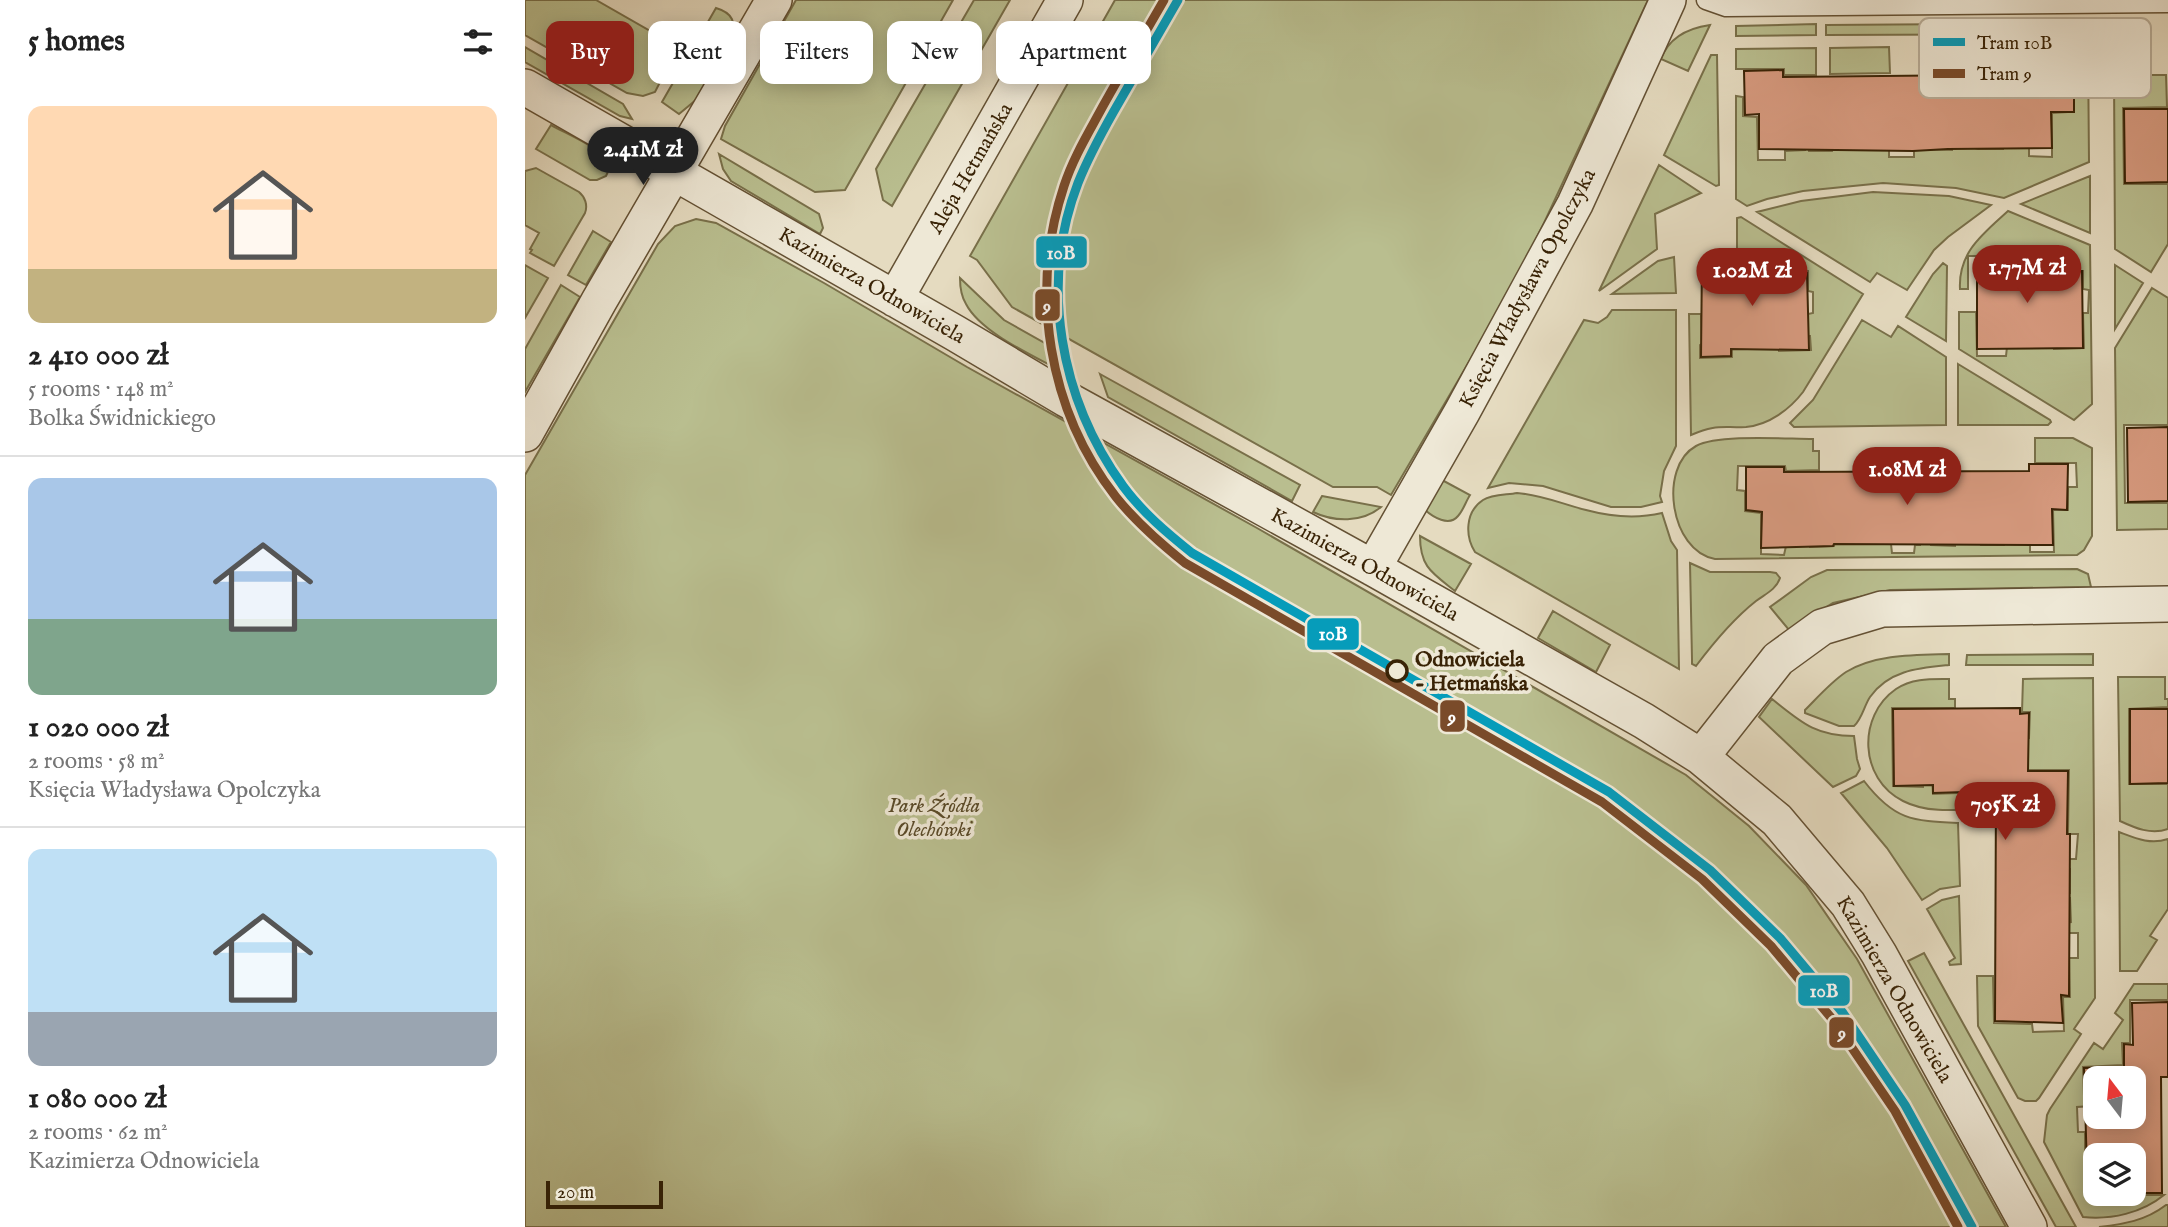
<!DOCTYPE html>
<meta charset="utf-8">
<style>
:root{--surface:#fff;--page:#f2f2f2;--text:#222;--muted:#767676;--line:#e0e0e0;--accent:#8f2418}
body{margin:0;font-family:"IM FELL English",serif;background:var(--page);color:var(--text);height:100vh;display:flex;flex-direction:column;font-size:26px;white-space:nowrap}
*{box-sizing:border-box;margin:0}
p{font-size:23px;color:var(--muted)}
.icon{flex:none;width:38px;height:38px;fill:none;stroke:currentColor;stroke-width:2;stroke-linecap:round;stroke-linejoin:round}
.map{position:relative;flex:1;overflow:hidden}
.details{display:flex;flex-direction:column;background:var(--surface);width:525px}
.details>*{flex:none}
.hud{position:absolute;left:21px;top:21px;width:665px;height:63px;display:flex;gap:14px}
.needle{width:46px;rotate:344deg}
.buttons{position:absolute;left:1558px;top:1066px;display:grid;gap:14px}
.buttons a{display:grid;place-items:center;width:63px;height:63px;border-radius:14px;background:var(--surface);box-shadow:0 4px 18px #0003;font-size:35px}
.scale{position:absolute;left:21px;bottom:18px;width:117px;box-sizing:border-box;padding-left:7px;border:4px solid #392306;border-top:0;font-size:19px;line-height:24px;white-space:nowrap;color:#392306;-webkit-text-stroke:5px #eee8d6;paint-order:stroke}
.price{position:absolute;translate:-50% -60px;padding:0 16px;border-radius:24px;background:var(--accent);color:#fff;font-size:23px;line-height:46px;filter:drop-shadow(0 2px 4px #0008)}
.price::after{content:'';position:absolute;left:50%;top:42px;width:21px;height:16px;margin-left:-10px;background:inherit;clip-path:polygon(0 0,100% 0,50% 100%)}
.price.selected{background:#222;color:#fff}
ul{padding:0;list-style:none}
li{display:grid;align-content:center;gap:14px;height:371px;padding:0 28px}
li+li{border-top:2px solid var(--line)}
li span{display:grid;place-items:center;height:217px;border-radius:14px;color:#555}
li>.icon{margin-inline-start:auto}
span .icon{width:126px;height:126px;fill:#fffc;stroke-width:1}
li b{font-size:30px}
h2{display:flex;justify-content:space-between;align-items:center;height:84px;padding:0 28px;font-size:30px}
.tag{padding:0 24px;border-radius:14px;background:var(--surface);box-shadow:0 4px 18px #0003;font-size:24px;line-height:63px}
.tag.selected{background:var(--accent);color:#fff}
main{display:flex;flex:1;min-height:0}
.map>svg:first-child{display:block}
.green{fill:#b9be8f;stroke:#79704a;stroke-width:2}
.building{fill:#d79a7f;stroke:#392306;stroke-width:2;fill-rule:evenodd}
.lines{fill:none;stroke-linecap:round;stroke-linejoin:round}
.lane-casing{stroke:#645134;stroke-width:21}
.street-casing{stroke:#645134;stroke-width:38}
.lane{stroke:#eee8d6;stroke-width:18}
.street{stroke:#eee8d6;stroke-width:35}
.tram-1-casing{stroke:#eee8d6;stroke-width:14}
.tram-2-casing{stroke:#eee8d6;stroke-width:14}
.tram-1{stroke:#069cba;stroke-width:9}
.tram-2{stroke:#7a4b2a;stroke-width:9}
.stop-dot{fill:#eee8d6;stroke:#392306;stroke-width:3.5}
.labels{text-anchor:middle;stroke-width:7;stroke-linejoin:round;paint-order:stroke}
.street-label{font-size:21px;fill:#392306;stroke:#eee8d6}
.stop-label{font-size:21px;font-weight:bold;fill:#392306;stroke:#eee8d6;text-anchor:start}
.park-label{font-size:21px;font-style:italic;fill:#594a28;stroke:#eee8d6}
.key{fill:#eee8d6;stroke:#b8ad98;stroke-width:2}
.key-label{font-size:19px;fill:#392306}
.line-badge{stroke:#eee8d6;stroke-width:2.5}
.badge-label{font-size:19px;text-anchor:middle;font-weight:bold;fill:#fff}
</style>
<main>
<section class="details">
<h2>5 homes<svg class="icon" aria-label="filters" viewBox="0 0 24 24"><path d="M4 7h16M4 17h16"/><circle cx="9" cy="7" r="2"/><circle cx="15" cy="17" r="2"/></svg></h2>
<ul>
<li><span style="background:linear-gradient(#ffd9b3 75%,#c2b280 0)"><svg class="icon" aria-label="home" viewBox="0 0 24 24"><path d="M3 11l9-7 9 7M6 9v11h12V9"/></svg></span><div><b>2 410 000 zł</b><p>5 rooms · 148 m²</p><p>Bolka Świdnickiego</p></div></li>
<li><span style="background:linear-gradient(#a9c7e8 65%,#7fa58c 0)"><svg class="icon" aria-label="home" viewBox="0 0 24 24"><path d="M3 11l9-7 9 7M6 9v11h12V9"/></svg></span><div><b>1 020 000 zł</b><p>2 rooms · 58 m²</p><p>Księcia Władysława Opolczyka</p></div></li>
<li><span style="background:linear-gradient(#bfe0f5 75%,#9aa5b1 0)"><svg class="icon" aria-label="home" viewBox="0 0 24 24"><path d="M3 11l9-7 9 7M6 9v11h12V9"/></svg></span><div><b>1 080 000 zł</b><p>2 rooms · 62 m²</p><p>Kazimierza Odnowiciela</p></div></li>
</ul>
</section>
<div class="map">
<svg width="1643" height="1227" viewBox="0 0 1643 1227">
<rect width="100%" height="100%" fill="#e5dbc0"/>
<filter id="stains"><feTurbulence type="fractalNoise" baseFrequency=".00286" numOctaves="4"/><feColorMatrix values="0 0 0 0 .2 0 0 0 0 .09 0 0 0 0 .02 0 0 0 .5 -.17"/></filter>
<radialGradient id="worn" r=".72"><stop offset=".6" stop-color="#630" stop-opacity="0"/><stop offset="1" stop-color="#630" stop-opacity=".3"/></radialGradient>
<!-- green -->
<path class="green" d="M 0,0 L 71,0 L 153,47 L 130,92 L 118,96 L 102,93 L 0,35 Z
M 271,0 L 428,0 L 320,190 L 290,192 L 196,139 L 200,126 Z
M 449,0 L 485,0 L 367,206 L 358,200 L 351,169 Z
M 590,0 L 1123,0 L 1019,223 L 985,292 L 866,495 L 852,487 L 808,487 L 487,307 L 452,260 L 445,256 Z
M 191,8 C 208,13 211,22 207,39 L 172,99 L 154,114 L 137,102 Z
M 1563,23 L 1563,34 L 1301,35 L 1301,25 Z
M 1291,24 L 1291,35 L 1211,36 L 1211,26 Z
M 1185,25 L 1163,71 L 1136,59 C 1144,37 1164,28 1185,25 Z
M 1519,46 L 1563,46 L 1564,162 L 1479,198 L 1431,188 L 1358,183 L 1278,191 L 1242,199 L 1222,206 L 1211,199 L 1211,96 L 1218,97 L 1218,116 L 1232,117 L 1233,160 L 1260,160 L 1260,151 L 1280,150 L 1280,143 L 1283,143 L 1284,151 L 1307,151 L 1308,142 L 1364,148 L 1364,157 L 1389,157 L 1389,149 L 1427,150 L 1427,141 L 1453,149 L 1478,149 L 1478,141 L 1504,148 L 1504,156 L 1527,157 L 1527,113 L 1542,112 L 1542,92 L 1550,92 L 1550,67 L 1519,66 Z
M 0,47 L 98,104 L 107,119 L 95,116 L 0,62 Z
M 1364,47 L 1365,73 L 1305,74 L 1305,48 Z
M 1291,48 L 1291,75 L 1259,75 L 1259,69 L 1211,69 L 1211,49 Z
M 1186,55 L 1192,55 L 1194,185 L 1191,186 L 1139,155 Z
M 1589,75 L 1641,75 L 1642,107 L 1598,108 L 1599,184 L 1643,184 L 1643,244 L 1626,272 L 1590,249 Z
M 26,125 C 46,136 71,146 87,163 L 81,176 L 72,180 L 65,180 L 11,149 Z
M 194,154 L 294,214 L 298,228 L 295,234 L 206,181 L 198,169 Z
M 1134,165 L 1176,193 L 1130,214 L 1132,249 L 1074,291 Z
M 11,168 L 54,192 C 60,197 63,205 60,213 L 29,266 L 5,253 L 7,250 L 5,249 L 14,233 L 0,225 L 0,171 Z
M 1565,176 L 1565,233 L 1496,204 Z
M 1348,192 L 1424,196 L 1466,205 L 1423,237 L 1409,250 L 1382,290 L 1352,273 L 1345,282 L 1232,212 L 1276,201 Z
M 1483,211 L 1565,245 L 1567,404 L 1549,420 L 1434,349 L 1434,312 L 1451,312 L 1452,356 L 1481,356 L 1482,347 L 1529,340 L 1529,349 L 1559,348 L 1558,313 L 1563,313 L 1564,290 L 1558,289 L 1558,271 L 1516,271 L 1514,256 L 1443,256 L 1443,289 L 1435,289 C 1433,252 1458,234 1483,211 Z
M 1216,217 L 1338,294 L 1278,392 C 1265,409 1244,425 1221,427 C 1196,428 1191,424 1166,435 L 1164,314 L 1176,314 L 1177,344 L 1175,345 L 1175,358 L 1207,357 L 1207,348 L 1253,341 L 1254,351 L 1286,350 L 1285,336 L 1283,336 L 1283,314 L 1288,313 L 1288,292 L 1283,291 L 1283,271 L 1240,273 L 1239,258 L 1212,258 L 1212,218 Z
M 171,219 L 191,223 L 299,283 L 442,367 L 732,528 L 1161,775 L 1224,826 L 1281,885 L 1332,959 L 1481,1227 L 0,1227 L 0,475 L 133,244 L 150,226 Z
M 68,231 L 86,242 L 61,285 L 43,275 Z
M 1149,257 L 1151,293 L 1087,294 L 1133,261 Z
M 1418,263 L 1422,266 L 1421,341 L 1381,317 L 1408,274 Z
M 0,265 L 23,278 L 0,318 Z
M 1590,265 L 1618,283 L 1590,329 Z
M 435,278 L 479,320 L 532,350 L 538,372 C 509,356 456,333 441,304 C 436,296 435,288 435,278 Z
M 36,285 L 55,297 L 0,392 L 0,349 Z
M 1627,288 L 1643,298 L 1643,425 L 1599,425 L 1600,503 L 1643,503 L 1643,529 L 1592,530 L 1590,348 Z
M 1087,310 L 1151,310 L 1151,446 L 1139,471 L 1135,496 L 1137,502 L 1116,507 L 1086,507 L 1018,486 L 984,483 L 963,488 L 1059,320 L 1073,323 L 1082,317 Z
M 1337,320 L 1366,337 L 1373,326 L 1421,357 L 1421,425 L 1269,427 L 1265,423 L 1288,400 Z
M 1433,364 L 1525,420 L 1526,422 L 1523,425 L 1433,425 Z
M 575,374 L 775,485 L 767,501 L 583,397 Z
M 1510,438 L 1548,438 L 1567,448 L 1567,536 L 1559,550 L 1552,555 L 1190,559 C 1145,551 1133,467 1171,446 C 1194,434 1260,439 1288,439 L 1288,451 L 1294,451 L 1294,470 L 1261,471 L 1260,466 L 1213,466 L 1212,490 L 1220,491 L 1220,511 L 1236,513 L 1236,554 L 1259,555 L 1261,546 L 1285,538 L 1285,547 L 1309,546 L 1310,539 L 1349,538 L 1350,544 L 1366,544 L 1367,553 L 1389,553 L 1390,545 L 1395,545 L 1395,538 L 1405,537 L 1406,545 L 1430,546 L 1430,538 L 1455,537 L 1456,545 L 1479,545 L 1480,538 L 1505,543 L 1505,552 L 1529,552 L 1528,510 L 1543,510 L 1543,487 L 1552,487 L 1551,463 L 1510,463 Z
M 917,480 L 945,495 C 941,501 938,511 933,516 C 924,527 908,517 900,510 Z
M 992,493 C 1017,495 1037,504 1061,510 C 1087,517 1111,519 1137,513 L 1146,541 L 1152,550 L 1154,669 L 950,552 C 940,536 940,512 958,500 C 967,494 982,495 992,493 Z
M 797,496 L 856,507 C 837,523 809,522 788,512 Z
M 895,536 L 946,564 L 930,591 C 907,573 895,567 895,536 Z
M 1165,563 L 1185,572 L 1245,572 L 1251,573 L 1255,578 C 1251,590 1240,594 1231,601 C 1207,620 1189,642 1171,666 L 1167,664 L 1167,659 Z
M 1552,569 L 1563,574 L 1566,587 L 1365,590 L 1308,603 L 1264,630 L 1245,607 L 1286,577 L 1302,570 Z
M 1028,611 L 1085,645 L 1071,672 L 1013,638 Z
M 1424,654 L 1424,665 C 1394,668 1364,670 1345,697 C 1339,706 1337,719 1329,726 L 1314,726 L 1280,713 L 1280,710 C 1293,697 1306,682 1321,672 C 1351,654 1390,655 1424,654 Z
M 1568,654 L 1568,665 L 1441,665 L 1442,655 Z
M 1593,677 L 1640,677 L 1640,699 L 1643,699 L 1643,707 L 1604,709 L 1604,784 L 1643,784 L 1643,829 C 1626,835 1610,828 1595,821 Z
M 1568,678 L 1570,998 L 1549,1029 L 1556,1034 L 1514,1098 L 1511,1101 L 1500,1101 L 1493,1098 L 1453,1026 L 1452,976 L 1468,976 L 1469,1023 L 1507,1024 L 1508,1032 L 1539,1031 L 1538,997 L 1545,997 L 1544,958 L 1553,958 L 1553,933 L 1537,933 L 1537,923 L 1546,922 L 1545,898 L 1537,898 L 1537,894 L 1545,893 L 1545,869 L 1536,869 L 1536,859 L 1551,859 L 1553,834 L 1543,834 L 1544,770 L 1496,770 L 1497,738 L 1504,738 L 1505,712 L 1497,712 L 1498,679 Z
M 1424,679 L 1424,699 L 1430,699 L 1430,708 L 1367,708 L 1368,786 L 1398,787 L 1398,777 L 1407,778 L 1408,794 L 1433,793 L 1433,785 L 1468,785 L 1468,808 C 1439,809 1405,815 1378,801 C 1334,779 1332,716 1371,689 C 1387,678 1406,679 1424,679 Z
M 1247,699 C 1276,722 1290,736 1329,736 L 1332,759 L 1335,769 L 1331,776 L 1308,787 L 1234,717 Z
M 1339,781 C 1369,820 1387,821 1433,823 L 1435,886 L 1415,889 L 1397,900 L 1362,848 L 1316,793 Z
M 1594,832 C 1610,838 1625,845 1643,839 L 1643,909 L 1625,936 L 1632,940 L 1612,971 L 1595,971 Z
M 1434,896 L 1436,964 L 1425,965 L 1424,962 L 1430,958 L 1402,909 L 1417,900 Z
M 1399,953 L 1551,1227 L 1531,1227 L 1383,961 Z
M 1609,984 L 1643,984 L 1643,1000 L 1605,1000 L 1605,1043 L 1597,1043 L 1598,1065 L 1558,1067 L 1559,1096 L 1567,1097 L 1567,1106 L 1552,1107 L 1553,1132 L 1560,1132 L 1560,1170 L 1567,1171 L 1568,1204 L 1598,1204 L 1598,1195 L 1639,1195 C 1617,1213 1586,1220 1558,1217 L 1519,1142 L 1522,1115 L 1525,1109 L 1569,1043 L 1578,1049 L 1598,1020 L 1590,1013 Z
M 1641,1205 L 1643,1205 L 1643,1227 L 1574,1227 C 1599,1224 1620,1221 1641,1205 Z"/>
<!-- building -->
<path class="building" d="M 1503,67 L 1549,67 L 1549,112 L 1526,112 L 1527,148 L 1423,149 L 1388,151 L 1234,149 L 1234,114 L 1220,115 L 1219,71 L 1258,70 L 1258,77 L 1456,75 L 1503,75 Z
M 1599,109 L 1643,109 L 1643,182 L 1600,183 Z
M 1452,257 L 1514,257 L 1514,272 L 1557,271 L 1558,348 L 1452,349 Z
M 1177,259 L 1238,259 L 1239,273 L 1282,273 L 1284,350 L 1206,349 L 1206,356 L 1176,357 Z
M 1643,427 L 1643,501 L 1603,502 L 1602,428 Z
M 1504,464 L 1543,464 L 1542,510 L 1527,509 L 1528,545 L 1309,544 L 1308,546 L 1236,548 L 1237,512 L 1221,510 L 1221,467 L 1259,467 L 1259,472 L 1504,471 Z
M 1495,708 L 1495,714 L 1504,713 L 1503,771 L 1543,771 L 1542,834 L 1545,834 L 1544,996 L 1536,995 L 1538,1023 L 1470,1021 L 1471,791 L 1408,793 L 1408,785 L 1369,786 L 1368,709 Z
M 1605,709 L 1643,709 L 1643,783 L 1605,784 Z
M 1643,1002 L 1643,1077 L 1636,1077 L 1637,1193 L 1608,1193 L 1608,1155 L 1570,1155 L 1570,1194 L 1606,1194 L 1569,1194 L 1569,1169 L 1562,1170 L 1559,1068 L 1599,1067 L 1599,1044 L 1608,1045 L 1607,1003 ZM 1570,1078 L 1608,1078 L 1608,1116 L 1570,1116 Z"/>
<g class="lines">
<defs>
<path id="lane" d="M 1181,0 L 1201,7 L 1643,3"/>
<path id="street" d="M 0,87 L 430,333 L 541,399 L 848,568 L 1119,721 L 1176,757 L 1252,820 L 1323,904 L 1354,954 L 1504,1227
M 370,299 L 540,0
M 0,434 L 74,301 L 249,0
M 848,568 L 937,412 L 1050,204 L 1143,0
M 1176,757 L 1253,659 L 1297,627 L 1357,609 L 1643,604"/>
</defs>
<!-- lane casing -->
<use href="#lane" class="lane-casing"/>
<!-- street casing -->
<use href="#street" class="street-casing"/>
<!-- lane -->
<use href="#lane" class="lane"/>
<!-- street -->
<use href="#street" class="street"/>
<defs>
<path id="tram-1" d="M 653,0 C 632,37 610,74 589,111 C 576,134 563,158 553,183 C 514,284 535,399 598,486 C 617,512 642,533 667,553 L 1084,792 L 1185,870 L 1255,938 L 1318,1013 L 1380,1105 L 1447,1227"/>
<path id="tram-2" d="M 639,0 C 619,35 598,70 578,106 C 564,132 548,158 539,186 C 504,292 523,410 591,497 C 611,522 635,543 660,563 L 1077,802 L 1177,879 L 1246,946 L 1308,1020 L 1370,1111 L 1433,1227"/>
</defs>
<!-- tram-1 casing -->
<use href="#tram-1" class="tram-1-casing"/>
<!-- tram-2 casing -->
<use href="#tram-2" class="tram-2-casing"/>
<!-- tram-1 -->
<use href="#tram-1" class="tram-1"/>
<!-- tram-2 -->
<use href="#tram-2" class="tram-2"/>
</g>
<!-- markers -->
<circle class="stop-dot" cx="872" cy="671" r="10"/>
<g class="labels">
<!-- street labels -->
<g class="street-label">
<text transform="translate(445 168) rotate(-60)" y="7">Aleja Hetmańska</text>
<text transform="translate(347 285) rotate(30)" y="7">Kazimierza Odnowiciela</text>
<text transform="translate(1002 288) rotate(-62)" y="7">Księcia Władysława Opolczyka</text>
<text transform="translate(840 564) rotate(29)" y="7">Kazimierza Odnowiciela</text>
<text transform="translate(1370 989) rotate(60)" y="7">Kazimierza Odnowiciela</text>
</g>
<!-- stop labels -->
<g class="stop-label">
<text x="890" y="666">Odnowiciela<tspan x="890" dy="24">- Hetmańska</tspan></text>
</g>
<!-- park labels -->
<g class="park-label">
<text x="409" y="812">Park Źródła<tspan x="409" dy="24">Olechówki</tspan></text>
</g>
</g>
<!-- legend -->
<rect x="1394" y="18" width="232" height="80" rx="10" class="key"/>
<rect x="1408" y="38" width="32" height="8" fill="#069cba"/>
<rect x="1408" y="69" width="32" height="9" fill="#7a4b2a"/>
<g class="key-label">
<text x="1452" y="49">Tram 10B</text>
<text x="1452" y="80">Tram 9</text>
</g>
<g class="line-badge">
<rect x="510" y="235" width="53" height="34" rx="7" fill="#069cba"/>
<rect x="509" y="288" width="27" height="34" rx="7" fill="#7a4b2a"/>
<rect x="781" y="617" width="54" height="34" rx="7" fill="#069cba"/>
<rect x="914" y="699" width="27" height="34" rx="7" fill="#7a4b2a"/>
<rect x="1272" y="974" width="54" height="33" rx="7" fill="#069cba"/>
<rect x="1303" y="1016" width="27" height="33" rx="7" fill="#7a4b2a"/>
</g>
<g class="badge-label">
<text x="536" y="259">10B</text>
<text x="522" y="312">9</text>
<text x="808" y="640">10B</text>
<text x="927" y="723">9</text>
<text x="1299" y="997">10B</text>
<text x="1317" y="1039">9</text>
</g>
<rect width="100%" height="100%" filter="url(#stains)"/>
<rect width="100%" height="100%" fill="url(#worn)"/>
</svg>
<div class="buttons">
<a><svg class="needle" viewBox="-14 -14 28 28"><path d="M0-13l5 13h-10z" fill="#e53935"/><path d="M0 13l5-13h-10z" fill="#767676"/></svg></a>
<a><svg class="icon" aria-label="layers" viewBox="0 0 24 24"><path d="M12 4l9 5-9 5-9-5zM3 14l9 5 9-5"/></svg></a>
</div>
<div class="scale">20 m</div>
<b class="price selected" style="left:118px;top:187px">2.41M zł</b>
<b class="price" style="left:1502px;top:305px">1.77M zł</b>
<b class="price" style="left:1227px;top:308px">1.02M zł</b>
<b class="price" style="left:1382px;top:507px">1.08M zł</b>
<b class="price" style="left:1480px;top:842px">705K zł</b>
<div class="hud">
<a class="tag selected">Buy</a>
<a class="tag">Rent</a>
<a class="tag">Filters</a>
<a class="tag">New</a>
<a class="tag">Apartment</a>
</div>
</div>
</main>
